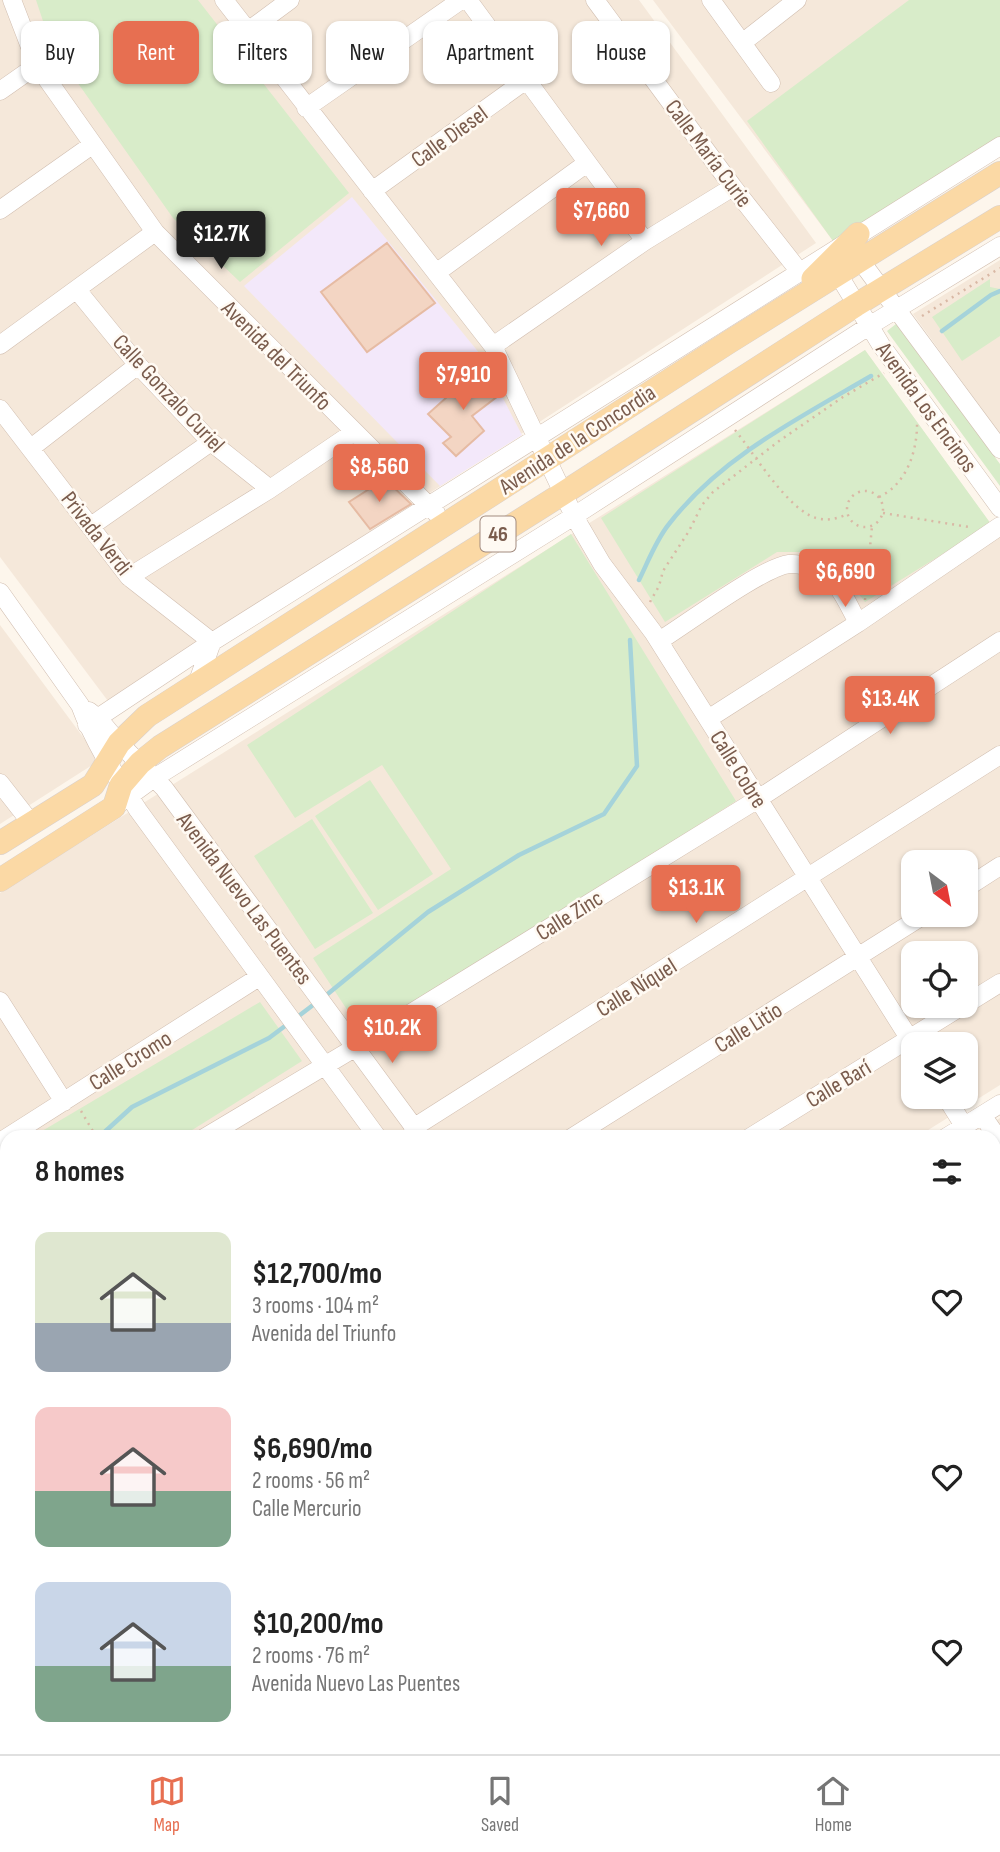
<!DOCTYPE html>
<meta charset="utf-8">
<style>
:root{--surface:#fff;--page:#f6f6f6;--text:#222;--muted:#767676;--line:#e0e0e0;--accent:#e76f51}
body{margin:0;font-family:"Sofia Sans Condensed",sans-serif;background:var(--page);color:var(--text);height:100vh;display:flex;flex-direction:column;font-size:26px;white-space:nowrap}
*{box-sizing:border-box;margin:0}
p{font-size:23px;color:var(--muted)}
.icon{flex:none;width:38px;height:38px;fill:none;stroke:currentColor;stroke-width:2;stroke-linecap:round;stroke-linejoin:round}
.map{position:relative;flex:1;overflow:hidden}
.panel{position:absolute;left:0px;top:1130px;width:1001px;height:625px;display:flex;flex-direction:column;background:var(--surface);border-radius:21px 21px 0 0;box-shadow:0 2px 5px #0004}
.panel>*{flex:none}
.hud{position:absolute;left:21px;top:21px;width:959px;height:63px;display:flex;gap:14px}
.needle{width:46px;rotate:148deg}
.buttons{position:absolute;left:901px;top:850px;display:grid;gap:14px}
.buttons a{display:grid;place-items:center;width:77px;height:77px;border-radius:14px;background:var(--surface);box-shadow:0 2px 5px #0004;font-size:35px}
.price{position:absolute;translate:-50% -60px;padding:0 16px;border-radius:7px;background:var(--accent);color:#fff;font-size:23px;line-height:46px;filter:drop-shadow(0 2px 4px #0008)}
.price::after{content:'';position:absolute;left:50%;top:42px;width:21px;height:16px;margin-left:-10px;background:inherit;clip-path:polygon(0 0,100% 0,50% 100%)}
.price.current{background:#222;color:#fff}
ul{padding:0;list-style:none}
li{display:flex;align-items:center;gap:21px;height:175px;padding:0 35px}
li span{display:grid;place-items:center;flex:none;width:196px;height:140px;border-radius:14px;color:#555}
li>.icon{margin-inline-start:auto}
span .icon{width:84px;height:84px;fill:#fffc;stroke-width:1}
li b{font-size:30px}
h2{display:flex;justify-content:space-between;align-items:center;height:84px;padding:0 35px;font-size:30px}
.chip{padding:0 24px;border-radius:14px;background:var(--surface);box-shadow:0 2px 5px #0004;font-size:24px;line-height:63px}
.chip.current{background:var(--accent);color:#fff}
.dock{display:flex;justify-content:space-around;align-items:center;height:98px;border-top:2px solid var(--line);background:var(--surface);font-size:19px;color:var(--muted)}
.dock a{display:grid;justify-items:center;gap:4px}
.dock .current{color:var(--accent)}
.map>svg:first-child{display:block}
.residential{fill:#f5e8da;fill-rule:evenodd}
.education{fill:#f3e8fa}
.green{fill:#d8ecc9}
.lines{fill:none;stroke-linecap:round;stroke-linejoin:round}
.stream{stroke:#a5d3da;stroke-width:4.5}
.building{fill:#f3d5c3;stroke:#e6bba3;stroke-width:2}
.minor-casing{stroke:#d1beb0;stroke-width:19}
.major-casing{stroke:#dad1cd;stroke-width:24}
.path{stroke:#d9b8a5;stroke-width:2.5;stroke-dasharray:2 5;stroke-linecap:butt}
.minor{stroke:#fff;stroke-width:18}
.major{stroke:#fbd9a5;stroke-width:23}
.labels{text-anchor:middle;stroke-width:5;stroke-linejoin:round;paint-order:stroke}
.shield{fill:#fffaf3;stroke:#a28b7f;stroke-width:2}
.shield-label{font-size:21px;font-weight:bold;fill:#7a5c4d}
.street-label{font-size:23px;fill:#7a5c4d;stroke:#fffaf3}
</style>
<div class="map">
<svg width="1000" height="1754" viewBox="0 0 1000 1754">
<rect width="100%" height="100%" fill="#fdf6ec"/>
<!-- residential -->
<path class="residential" d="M 0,0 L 639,0 L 816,243 L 108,701 L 0,557 Z
M 653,0 L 1000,0 L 833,241 Z
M 1000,260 L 1000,434 L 913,314 Z
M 865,350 L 1000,537 L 1000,1085 L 917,1137 L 7,1138 L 7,1725 L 0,1715 L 0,893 ZM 914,863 L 966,863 L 966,915 L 914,915 ZM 914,954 L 966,954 L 966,1006 L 914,1006 ZM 914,1045 L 966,1045 L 966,1097 L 914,1097 Z
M 0,625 L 100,760 L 0,824 Z
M 1000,1118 L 1000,1754 L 27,1754 L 23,1748 L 994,1748 L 994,1138 L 969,1137 Z"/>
<!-- education -->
<path class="education" d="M 352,197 L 480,354 L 522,435 L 440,486 L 244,286 Z"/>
<!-- green -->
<path class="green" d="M 36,0 L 198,0 L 349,193 L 240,282 L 173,218 L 51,45 Z
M 909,0 L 1000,0 L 1000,137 L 833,241 L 747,121 Z
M 990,279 L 990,287 L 1000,289 L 1000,336 L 962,361 L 932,317 Z
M 896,324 L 1000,464 L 1000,486 L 887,331 Z
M 865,350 L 991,524 L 865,602 L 838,567 L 808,552 L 777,552 L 665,622 L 601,518 Z
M 571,534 L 736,801 L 365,1037 L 313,958 L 451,869 L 382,765 L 295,818 L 247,745 Z
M 370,780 L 433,874 L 378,910 L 315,816 Z
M 312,819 L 373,913 L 315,949 L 254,856 Z
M 260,1002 L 302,1061 L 181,1137 L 32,1137 Z
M 7,1153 L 7,1247 L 0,1251 L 0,1157 Z
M 994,1316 L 1000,1324 L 1000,1529 L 994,1525 Z"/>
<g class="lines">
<!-- stream -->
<path class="stream" d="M 942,331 L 991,295 L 1000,291
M 639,580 C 648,562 656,540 669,524 C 721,457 799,418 871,376
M 324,997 L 428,912 L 519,855 L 604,814 L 637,766 L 630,640
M 296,1018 L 317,1002
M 98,1138 L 132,1107 L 269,1038 L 289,1023
M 0,1217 L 7,1212"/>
</g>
<!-- building -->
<path class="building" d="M 387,243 L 435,303 L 367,352 L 321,292 Z
M 476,371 L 498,396 L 472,416 L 484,431 L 456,456 L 443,443 L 451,437 L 428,414 Z
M 385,479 L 411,504 L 370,529 L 349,502 Z"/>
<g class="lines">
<defs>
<path id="minor" d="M 12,0 L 37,65 L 155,232 L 436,513
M 224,0 L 493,346 L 574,516 L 602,564 L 653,632 L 914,1046
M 468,0 L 645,241
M 595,0 L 733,187 L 799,271
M 711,0 L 771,83
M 248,31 L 290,0
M 742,43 L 797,0
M 0,91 L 37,65
M 306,108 L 461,0
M 372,191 L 526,80
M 0,210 L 92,145
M 860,260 L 1000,449
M 436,273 L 587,163
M 838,274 L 881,345 L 1000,508
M 77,290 L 138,365 L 211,442 L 270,489
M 0,345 L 155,232
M 493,346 L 645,241 L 733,187
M 0,409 L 129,577 L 212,642 L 198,681
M 31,448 L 138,365
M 91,526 L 211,442
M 129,577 L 270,489 L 354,432
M 0,592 L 80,705 C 94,743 116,776 138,810 L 378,1138
M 659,641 C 685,625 763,567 789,564 C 801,563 820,569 829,577 C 842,589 850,608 858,623
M 89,711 L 98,718 L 119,743 L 164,788 L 422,1138
M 708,719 L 858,623 L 1000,526
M 87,725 L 212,642 L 1000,146
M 0,783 L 32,824
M 114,807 L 154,778 L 574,516 L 869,326 L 1000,246
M 966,888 L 1000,866
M 0,1001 L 64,1102
M 966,1004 L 1000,983
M 946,1097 L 964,1126
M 982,1115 L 1000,1141
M 413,1128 L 1000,755
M 204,1138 L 356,1047 L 758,799 L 1000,641
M 571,1138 L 924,915
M 749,1138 L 962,1006
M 945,1138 L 1000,1104
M 0,1142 L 259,977
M 0,1265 L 7,1261
M 994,1296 L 1000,1305
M 0,1373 L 7,1368
M 0,1484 L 7,1480
M 994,1544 L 1000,1548
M 994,1570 L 1000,1565
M 994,1582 L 1000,1584
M 0,1602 L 7,1598
M 994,1680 L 1000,1676
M 0,1732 L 7,1742
M 140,1748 L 144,1754
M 268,1748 L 272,1754
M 392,1748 L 396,1754
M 521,1748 L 525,1754
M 827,1748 L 831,1754
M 652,1754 L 661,1748
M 869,1754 L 879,1748"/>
<path id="major" d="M 813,279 L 858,234
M 0,843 L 93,785 L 119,743 L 147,716 L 729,342 L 1000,173
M 0,880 L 114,807 L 121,785 L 140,763 L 160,747 L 562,494 L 856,305 L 1000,217"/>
</defs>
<!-- minor casing -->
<use href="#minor" class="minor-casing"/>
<!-- major casing -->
<use href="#major" class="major-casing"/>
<!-- path -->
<path class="path" d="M 922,316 L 1000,268
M 735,430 C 753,452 788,510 816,518 C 827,521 837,519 848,514
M847 509a18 18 0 1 1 36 0a18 18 0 1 1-36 0Z
M 879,497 C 907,484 918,450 917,420
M 883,513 L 969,527
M 865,600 L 872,526
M 650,602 L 659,586 L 663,571 L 689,531 L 702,505 L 713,492 L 779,441 L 843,397 L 884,373
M 81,1111 L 97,1138"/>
<!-- minor -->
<use href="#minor" class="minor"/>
<!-- major -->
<use href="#major" class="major"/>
</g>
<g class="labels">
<!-- shield labels -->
<rect class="shield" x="480.5" y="516.5" width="35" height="35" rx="5"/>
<g class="shield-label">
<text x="498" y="541">46</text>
</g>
<!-- street labels -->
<g class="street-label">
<text transform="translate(449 136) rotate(-36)" y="8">Calle Diesel</text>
<text transform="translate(709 153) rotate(53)" y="8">Calle María Curie</text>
<text transform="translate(277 355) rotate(45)" y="8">Avenida del Triunfo</text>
<text transform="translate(169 393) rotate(47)" y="8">Calle Gonzalo Curiel</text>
<text transform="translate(927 407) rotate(54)" y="8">Avenida Los Encinos</text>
<text transform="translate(577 439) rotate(-33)" y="8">Avenida de la Concordia</text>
<text transform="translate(97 533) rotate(52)" y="8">Privada Verdi</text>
<text transform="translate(739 769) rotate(58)" y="8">Calle Cobre</text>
<text transform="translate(245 898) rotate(53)" y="8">Avenida Nuevo Las Puentes</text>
<text transform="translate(569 915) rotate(-32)" y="8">Calle Zinc</text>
<text transform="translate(636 987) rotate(-32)" y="8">Calle Níquel</text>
<text transform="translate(748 1027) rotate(-32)" y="8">Calle Litio</text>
<text transform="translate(130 1060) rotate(-32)" y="8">Calle Cromo</text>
<text transform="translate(838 1083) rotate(-31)" y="8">Calle Barí</text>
</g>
</g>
</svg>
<div class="buttons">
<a><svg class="needle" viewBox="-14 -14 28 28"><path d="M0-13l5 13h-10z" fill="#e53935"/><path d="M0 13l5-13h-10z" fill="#767676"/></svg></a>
<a><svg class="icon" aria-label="locate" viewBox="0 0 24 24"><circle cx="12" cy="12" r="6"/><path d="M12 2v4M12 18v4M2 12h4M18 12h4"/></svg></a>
<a><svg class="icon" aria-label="layers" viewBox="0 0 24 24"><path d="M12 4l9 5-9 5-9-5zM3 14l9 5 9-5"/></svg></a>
</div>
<b class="price" style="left:601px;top:248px">$7,660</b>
<b class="price current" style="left:221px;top:271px">$12.7K</b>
<b class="price" style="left:463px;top:412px">$7,910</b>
<b class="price" style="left:379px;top:504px">$8,560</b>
<b class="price" style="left:845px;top:609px">$6,690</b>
<b class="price" style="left:890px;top:736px">$13.4K</b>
<b class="price" style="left:696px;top:925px">$13.1K</b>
<b class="price" style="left:392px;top:1065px">$10.2K</b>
<div class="hud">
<a class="chip">Buy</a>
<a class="chip current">Rent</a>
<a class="chip">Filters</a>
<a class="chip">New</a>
<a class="chip">Apartment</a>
<a class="chip">House</a>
</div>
<section class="panel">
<h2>8 homes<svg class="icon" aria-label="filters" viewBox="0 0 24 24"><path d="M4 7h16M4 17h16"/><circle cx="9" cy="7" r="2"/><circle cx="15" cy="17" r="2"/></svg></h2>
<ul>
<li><span style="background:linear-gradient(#dfe7d0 65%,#9aa5b1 0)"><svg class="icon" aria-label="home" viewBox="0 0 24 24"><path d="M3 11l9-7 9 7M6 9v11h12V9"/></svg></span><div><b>$12,700/mo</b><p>3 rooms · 104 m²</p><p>Avenida del Triunfo</p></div><svg class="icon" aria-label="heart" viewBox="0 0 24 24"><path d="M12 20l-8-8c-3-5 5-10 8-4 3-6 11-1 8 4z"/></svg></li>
<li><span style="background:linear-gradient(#f6c9c9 60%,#7fa58c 0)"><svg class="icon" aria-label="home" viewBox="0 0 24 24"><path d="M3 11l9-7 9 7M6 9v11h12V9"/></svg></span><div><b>$6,690/mo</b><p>2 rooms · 56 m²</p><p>Calle Mercurio</p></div><svg class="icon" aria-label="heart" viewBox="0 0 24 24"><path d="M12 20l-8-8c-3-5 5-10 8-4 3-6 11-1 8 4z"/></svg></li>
<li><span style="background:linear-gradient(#c9d6e8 60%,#7fa58c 0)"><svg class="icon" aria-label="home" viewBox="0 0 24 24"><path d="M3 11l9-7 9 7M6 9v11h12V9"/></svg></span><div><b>$10,200/mo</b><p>2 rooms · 76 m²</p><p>Avenida Nuevo Las Puentes</p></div><svg class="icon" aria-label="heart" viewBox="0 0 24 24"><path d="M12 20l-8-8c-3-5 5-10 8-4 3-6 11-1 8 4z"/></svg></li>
</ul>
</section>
</div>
<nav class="dock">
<a class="current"><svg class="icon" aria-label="map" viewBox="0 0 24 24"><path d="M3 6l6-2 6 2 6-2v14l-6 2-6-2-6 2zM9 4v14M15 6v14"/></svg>Map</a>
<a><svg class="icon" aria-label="saved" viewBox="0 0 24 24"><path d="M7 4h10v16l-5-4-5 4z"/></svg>Saved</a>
<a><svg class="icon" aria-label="home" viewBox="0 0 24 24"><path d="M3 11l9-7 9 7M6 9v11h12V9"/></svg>Home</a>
</nav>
